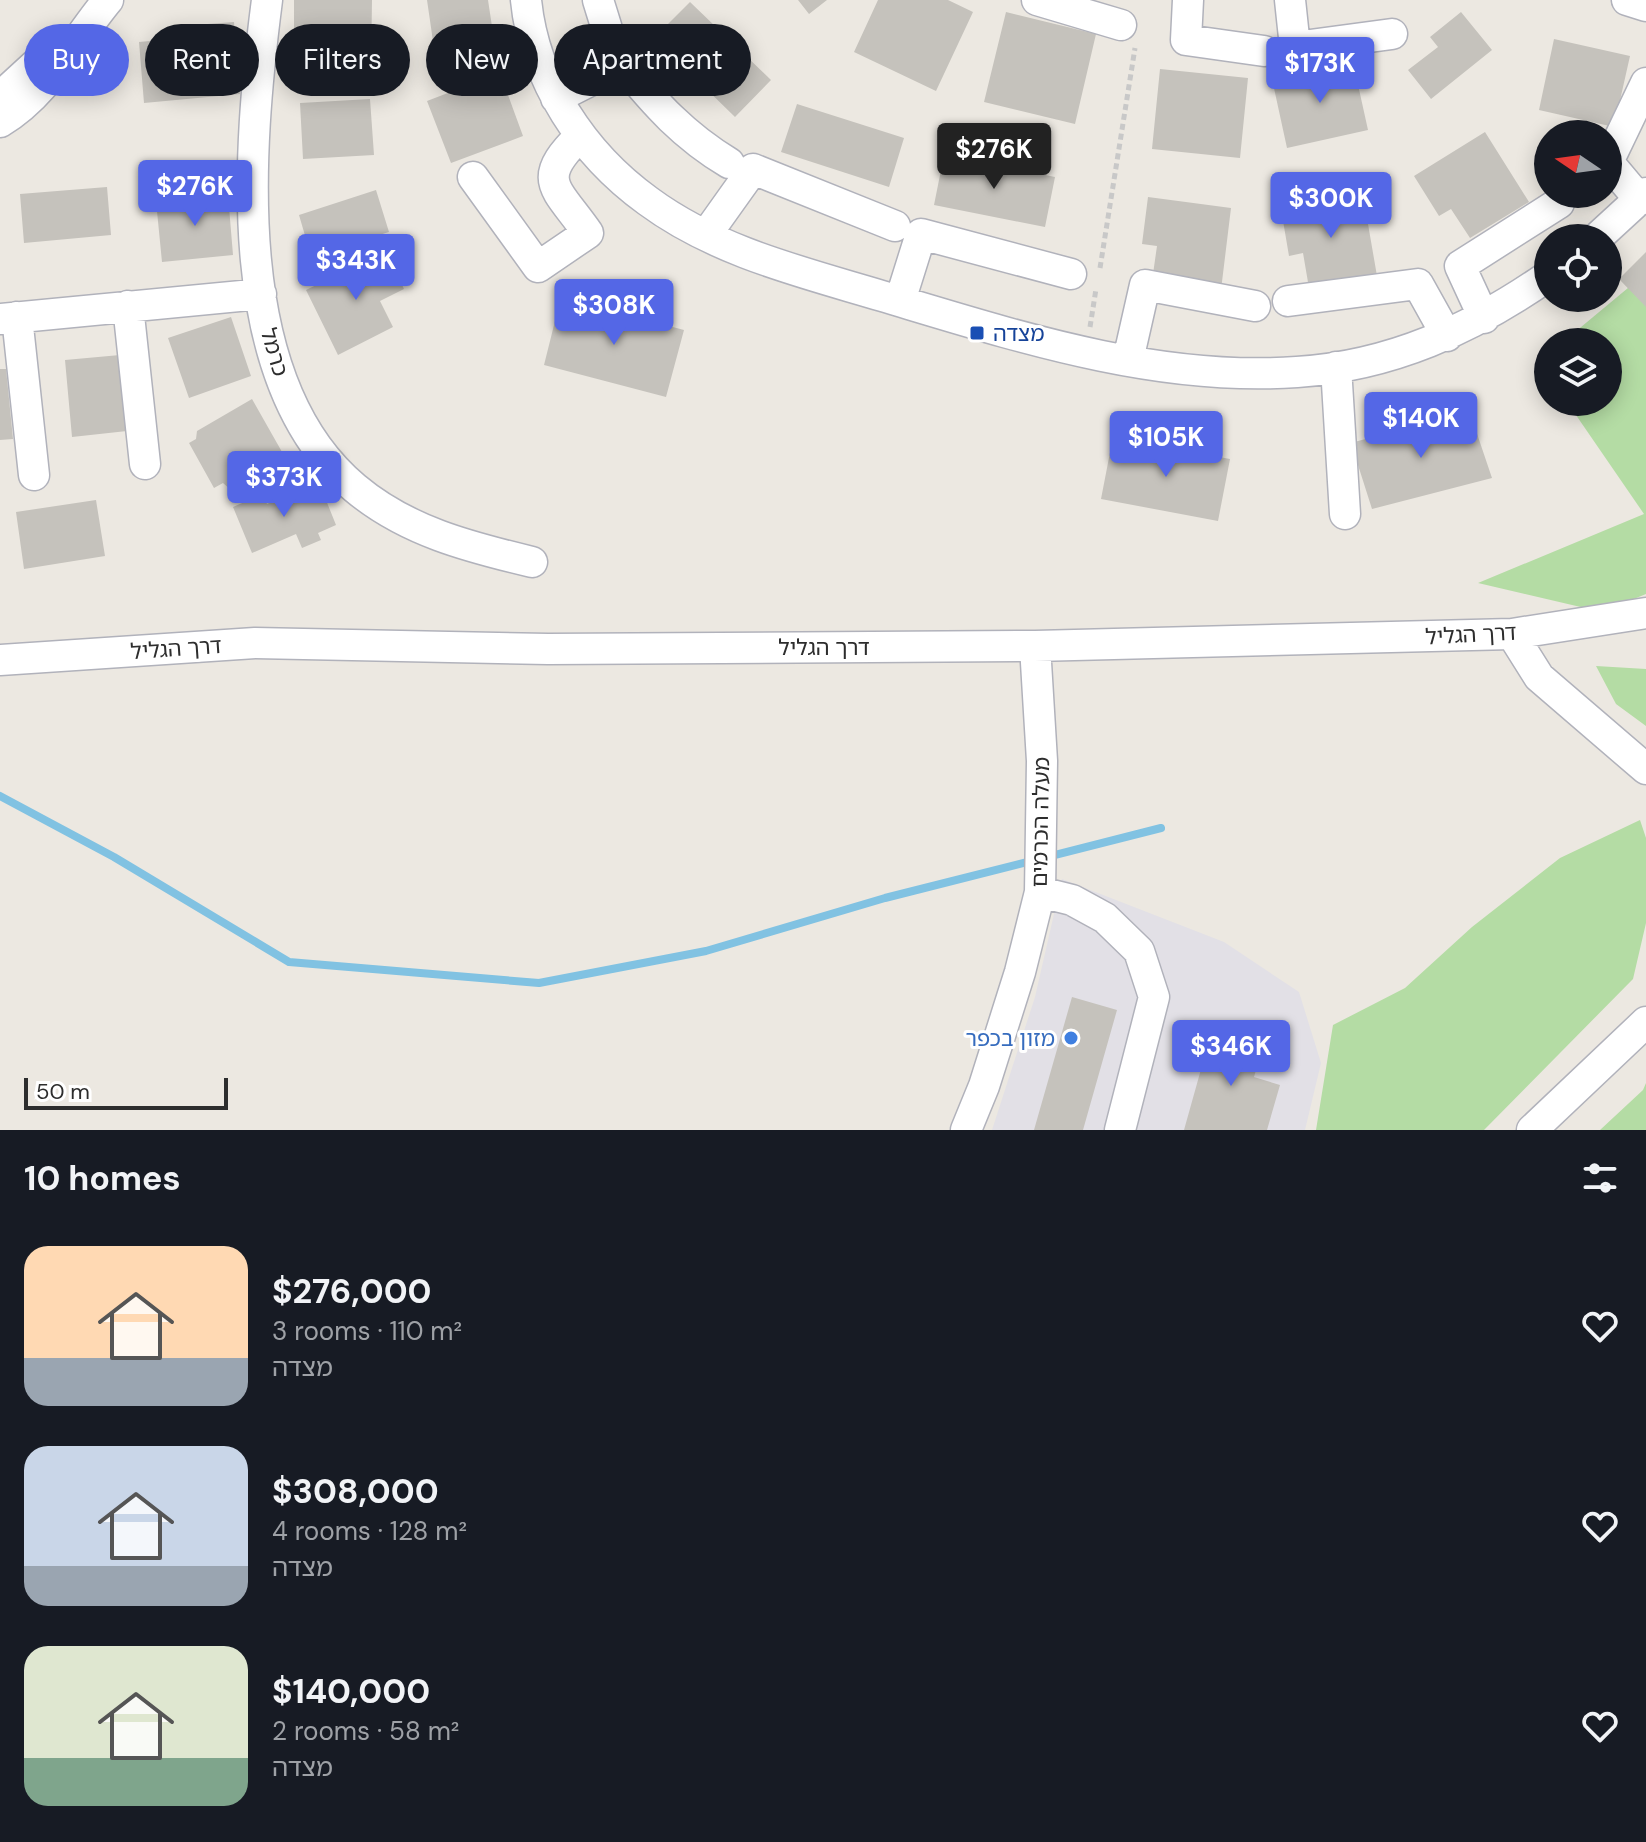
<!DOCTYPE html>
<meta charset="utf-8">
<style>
:root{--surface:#171b24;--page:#242831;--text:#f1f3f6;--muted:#9ea1a6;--accent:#5467e6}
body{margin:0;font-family:"DM Sans","Noto Sans Hebrew",sans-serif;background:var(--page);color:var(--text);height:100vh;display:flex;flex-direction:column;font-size:30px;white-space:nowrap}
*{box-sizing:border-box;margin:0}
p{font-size:26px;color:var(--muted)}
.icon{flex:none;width:44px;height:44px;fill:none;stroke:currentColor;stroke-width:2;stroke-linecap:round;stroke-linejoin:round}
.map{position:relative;height:1130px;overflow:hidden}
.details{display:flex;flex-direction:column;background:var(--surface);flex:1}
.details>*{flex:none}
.banner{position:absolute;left:24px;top:24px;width:800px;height:72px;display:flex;gap:16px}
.needle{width:52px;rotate:283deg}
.buttons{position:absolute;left:1534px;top:120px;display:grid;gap:16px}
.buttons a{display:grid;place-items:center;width:88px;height:88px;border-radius:50%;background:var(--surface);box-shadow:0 4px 20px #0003;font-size:40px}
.scale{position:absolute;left:24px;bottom:20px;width:204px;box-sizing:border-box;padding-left:8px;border:4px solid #2d2d2d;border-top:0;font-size:22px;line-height:28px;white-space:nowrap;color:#2d2d2d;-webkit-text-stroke:6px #fff;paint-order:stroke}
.price{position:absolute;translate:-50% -68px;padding:0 18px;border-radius:8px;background:var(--accent);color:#fff;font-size:26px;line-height:52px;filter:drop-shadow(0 2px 4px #0008)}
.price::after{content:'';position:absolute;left:50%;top:48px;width:24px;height:18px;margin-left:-12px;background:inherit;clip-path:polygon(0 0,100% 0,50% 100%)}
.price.selected{background:#222;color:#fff}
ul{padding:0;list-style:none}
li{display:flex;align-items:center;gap:24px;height:200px;padding:0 24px}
li span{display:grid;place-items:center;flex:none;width:224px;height:160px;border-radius:24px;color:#555}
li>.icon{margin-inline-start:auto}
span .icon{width:96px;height:96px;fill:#fffc;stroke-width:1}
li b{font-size:34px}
h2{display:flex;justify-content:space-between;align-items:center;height:96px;padding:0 24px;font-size:34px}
.pill{padding:0 28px;border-radius:36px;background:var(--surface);box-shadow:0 4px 20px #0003;font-size:28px;line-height:72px}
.pill.selected{background:var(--accent);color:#fff}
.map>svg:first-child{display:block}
.industrial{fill:#e2e0e6}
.green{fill:#b4dca4}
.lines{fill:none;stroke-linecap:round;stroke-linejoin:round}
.stream{stroke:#81c2e2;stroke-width:8}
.building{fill:#c5c2bc}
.minor-casing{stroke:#b1b2bb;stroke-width:33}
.path{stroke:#c8c8c8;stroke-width:5;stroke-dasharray:6 4;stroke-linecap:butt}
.minor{stroke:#fff;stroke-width:30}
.transit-dot{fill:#1a4fb4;stroke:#fff;stroke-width:3}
.shop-dot{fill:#3f7fe0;stroke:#fff;stroke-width:3}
.labels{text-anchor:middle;stroke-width:6;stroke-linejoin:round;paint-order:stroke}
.transit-label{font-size:22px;fill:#164399;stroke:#fff;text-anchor:start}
.street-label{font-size:22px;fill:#2d2d2d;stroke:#fff}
.shop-label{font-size:22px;fill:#366cbe;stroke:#fff;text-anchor:end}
</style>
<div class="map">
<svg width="1646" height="1130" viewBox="0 0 1646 1130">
<rect width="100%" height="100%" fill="#ece8e1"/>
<!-- industrial -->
<path class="industrial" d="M 1062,879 L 1224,942 L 1299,992 L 1321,1063 L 1305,1130 L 992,1130 L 1035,997 Z"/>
<!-- green -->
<path class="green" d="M 1646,273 L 1646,594 L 1602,612 L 1478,583 L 1644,514 L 1567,402 L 1608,402 L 1608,342 L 1563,342 Z
M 1596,666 L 1646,669 L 1646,726 L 1616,704 Z
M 1640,820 L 1646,838 L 1646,923 L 1633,979 L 1484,1130 L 1316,1130 L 1333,1025 L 1405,988 L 1472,927 L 1560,858 Z
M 1646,1083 L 1646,1130 L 1600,1130 L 1643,1090 Z"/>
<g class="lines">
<!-- stream -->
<path class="stream" d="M 0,796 L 114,857 L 289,962 L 539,983 L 706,951 L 885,898 L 1161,828"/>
</g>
<!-- building -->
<path class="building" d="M 294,0 L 372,0 L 371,66 L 294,66 Z
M 427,0 L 488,0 L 496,53 L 436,62 Z
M 798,0 L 827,0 L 809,14 Z
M 878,0 L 948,0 L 973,12 L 936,91 L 854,52 Z
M 690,2 L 771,80 L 735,117 L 654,38 Z
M 1006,12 L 1096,34 L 1075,124 L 984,102 Z
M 1461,12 L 1492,50 L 1431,99 L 1408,70 L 1438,47 L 1430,37 Z
M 234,22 L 240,94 L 144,103 L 139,42 L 182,38 L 181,26 Z
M 1554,39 L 1630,56 L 1614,127 L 1539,110 Z
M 1353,62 L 1368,130 L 1287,148 L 1272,79 Z
M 1160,69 L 1248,78 L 1240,158 L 1152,149 Z
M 500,73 L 523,136 L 451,163 L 427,101 Z
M 370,99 L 374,155 L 303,159 L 300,103 Z
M 797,104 L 904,138 L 889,187 L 781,152 Z
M 1485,132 L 1529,202 L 1470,238 L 1451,209 L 1439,216 L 1414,176 Z
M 944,155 L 1055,177 L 1045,227 L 934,205 Z
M 107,187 L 111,235 L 24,243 L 20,194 Z
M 376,190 L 389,232 L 311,256 L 299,215 Z
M 228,195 L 233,255 L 162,262 L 156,201 Z
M 1363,195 L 1377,276 L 1309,288 L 1303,253 L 1289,256 L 1281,209 Z
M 1148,197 L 1231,208 L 1221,290 L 1152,281 L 1157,246 L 1142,244 Z
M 386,251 L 404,289 L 380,301 L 393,327 L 338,355 L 306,290 Z
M 1646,252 L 1646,307 L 1619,279 Z
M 561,297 L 684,330 L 666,397 L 544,365 Z
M 231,317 L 251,376 L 189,398 L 168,338 Z
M 120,355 L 127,431 L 72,437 L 65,360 Z
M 0,369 L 6,369 L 13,439 L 0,440 Z
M 252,399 L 286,459 L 231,490 L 223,483 L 214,488 L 189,443 L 196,439 L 197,431 Z
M 1469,410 L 1492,478 L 1372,509 L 1351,443 Z
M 1113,437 L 1230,459 L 1218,521 L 1101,499 Z
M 303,489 L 306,497 L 322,490 L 336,525 L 318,533 L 321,540 L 302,548 L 296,534 L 252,553 L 233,507 L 263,494 L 267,504 Z
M 96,500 L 105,556 L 24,569 L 16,512 Z
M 1072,997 L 1117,1010 L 1083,1130 L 1034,1130 Z
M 1212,1030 L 1263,1045 L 1254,1077 L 1280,1085 L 1267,1130 L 1184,1130 Z"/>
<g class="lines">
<defs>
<path id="minor" d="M 267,0 C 248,148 227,381 355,488 C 406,531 469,547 532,562
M 526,0 C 534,81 583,154 648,201 C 717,252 802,272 882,296 C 1016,336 1156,382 1297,372 C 1391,366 1472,329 1548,276
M 598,0 L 611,42
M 1037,0 L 1121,25
M 1188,0 L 1186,40 L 1264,51
M 1290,0 L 1295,47 L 1392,34
M 1627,0 L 1646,6
M 0,97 L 36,64
M 556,98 L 623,64 C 655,104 684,136 729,163
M 0,122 C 47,94 74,41 108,0
M 473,177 L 538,267 L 588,233 C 556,187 534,181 580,136
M 1640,200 L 1608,162 L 1646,83
M 706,235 L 753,169 L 895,226
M 1597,238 L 1646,193
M 900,301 L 921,234 L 1071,274
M 1288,301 L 1418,284 L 1447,336
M 128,306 L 145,464
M 17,317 L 34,475
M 1484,318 L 1460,266 L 1559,203
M 0,319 L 261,294
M 1128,360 L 1145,285 L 1255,306
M 1336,367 L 1345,514
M 1512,634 L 1539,677 L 1646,769
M 0,660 L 255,643 L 548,649 L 1035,646 L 1512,634 L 1646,613
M 1040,892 L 1072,900 L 1105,918 L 1139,951 L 1154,997 L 1120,1130
M 966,1130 L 984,1086 L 1020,972 L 1040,892 L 1042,761 L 1035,646
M 1532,1130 L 1646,1022"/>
</defs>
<!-- minor casing -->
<use href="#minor" class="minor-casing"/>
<!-- path -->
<path class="path" d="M 1100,268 L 1135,48
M 1090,327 L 1096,289"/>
<!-- minor -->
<use href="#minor" class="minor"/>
</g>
<!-- markers -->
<rect class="transit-dot" x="969" y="325" width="16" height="16" rx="4"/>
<circle class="shop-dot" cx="1071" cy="1038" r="8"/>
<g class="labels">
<!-- transit labels -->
<g class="transit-label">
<text x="993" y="341">מצדה</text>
</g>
<!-- street labels -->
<g class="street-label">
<text transform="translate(275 352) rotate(74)" y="8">כרמל</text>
<text transform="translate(1471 634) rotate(-3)" y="8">דרך הגליל</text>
<text x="824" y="655">דרך הגליל</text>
<text transform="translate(176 648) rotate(-4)" y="8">דרך הגליל</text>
<text transform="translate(1040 822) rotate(-89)" y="8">מעלה הכרמים</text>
</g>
<!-- shop labels -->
<g class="shop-label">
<text x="1055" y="1046">מזון בכפר</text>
</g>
</g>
</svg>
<div class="buttons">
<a><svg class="needle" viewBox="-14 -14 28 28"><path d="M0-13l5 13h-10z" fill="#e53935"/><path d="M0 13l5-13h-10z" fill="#9ea1a6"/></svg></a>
<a><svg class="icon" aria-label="locate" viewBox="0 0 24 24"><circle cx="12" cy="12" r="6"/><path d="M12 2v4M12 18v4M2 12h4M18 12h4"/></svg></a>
<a><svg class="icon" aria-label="layers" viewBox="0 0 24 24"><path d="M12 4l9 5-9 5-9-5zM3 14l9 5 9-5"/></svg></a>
</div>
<div class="scale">50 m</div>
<b class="price" style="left:1320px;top:105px">$173K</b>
<b class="price selected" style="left:994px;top:191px">$276K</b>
<b class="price" style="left:195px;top:228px">$276K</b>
<b class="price" style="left:1331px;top:240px">$300K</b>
<b class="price" style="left:356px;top:302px">$343K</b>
<b class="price" style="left:614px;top:347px">$308K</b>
<b class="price" style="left:1421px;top:460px">$140K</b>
<b class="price" style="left:1166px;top:479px">$105K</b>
<b class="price" style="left:284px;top:519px">$373K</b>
<b class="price" style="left:1231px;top:1088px">$346K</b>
<div class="banner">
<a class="pill selected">Buy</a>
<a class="pill">Rent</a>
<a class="pill">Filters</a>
<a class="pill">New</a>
<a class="pill">Apartment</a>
</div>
</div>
<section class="details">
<h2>10 homes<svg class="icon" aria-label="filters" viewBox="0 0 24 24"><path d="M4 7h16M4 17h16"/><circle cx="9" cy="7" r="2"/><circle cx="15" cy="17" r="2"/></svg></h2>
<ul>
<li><span style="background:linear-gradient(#ffd9b3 70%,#9aa5b1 0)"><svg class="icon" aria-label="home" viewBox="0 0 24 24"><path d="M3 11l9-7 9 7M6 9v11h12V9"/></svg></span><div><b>$276,000</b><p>3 rooms · 110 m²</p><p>מצדה</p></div><svg class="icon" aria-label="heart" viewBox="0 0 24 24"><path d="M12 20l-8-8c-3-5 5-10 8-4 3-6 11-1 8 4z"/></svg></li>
<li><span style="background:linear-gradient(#c9d6e8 75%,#9aa5b1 0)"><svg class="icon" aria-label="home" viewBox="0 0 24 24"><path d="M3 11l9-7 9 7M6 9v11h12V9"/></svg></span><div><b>$308,000</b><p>4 rooms · 128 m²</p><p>מצדה</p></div><svg class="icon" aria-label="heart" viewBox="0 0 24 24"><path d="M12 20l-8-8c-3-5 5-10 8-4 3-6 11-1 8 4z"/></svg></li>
<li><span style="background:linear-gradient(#dfe7d0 70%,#7fa58c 0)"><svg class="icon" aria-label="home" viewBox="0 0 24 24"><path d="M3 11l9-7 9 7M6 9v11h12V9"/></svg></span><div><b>$140,000</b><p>2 rooms · 58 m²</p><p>מצדה</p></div><svg class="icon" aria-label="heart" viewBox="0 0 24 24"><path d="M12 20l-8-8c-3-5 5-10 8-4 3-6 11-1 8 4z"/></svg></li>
</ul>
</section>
